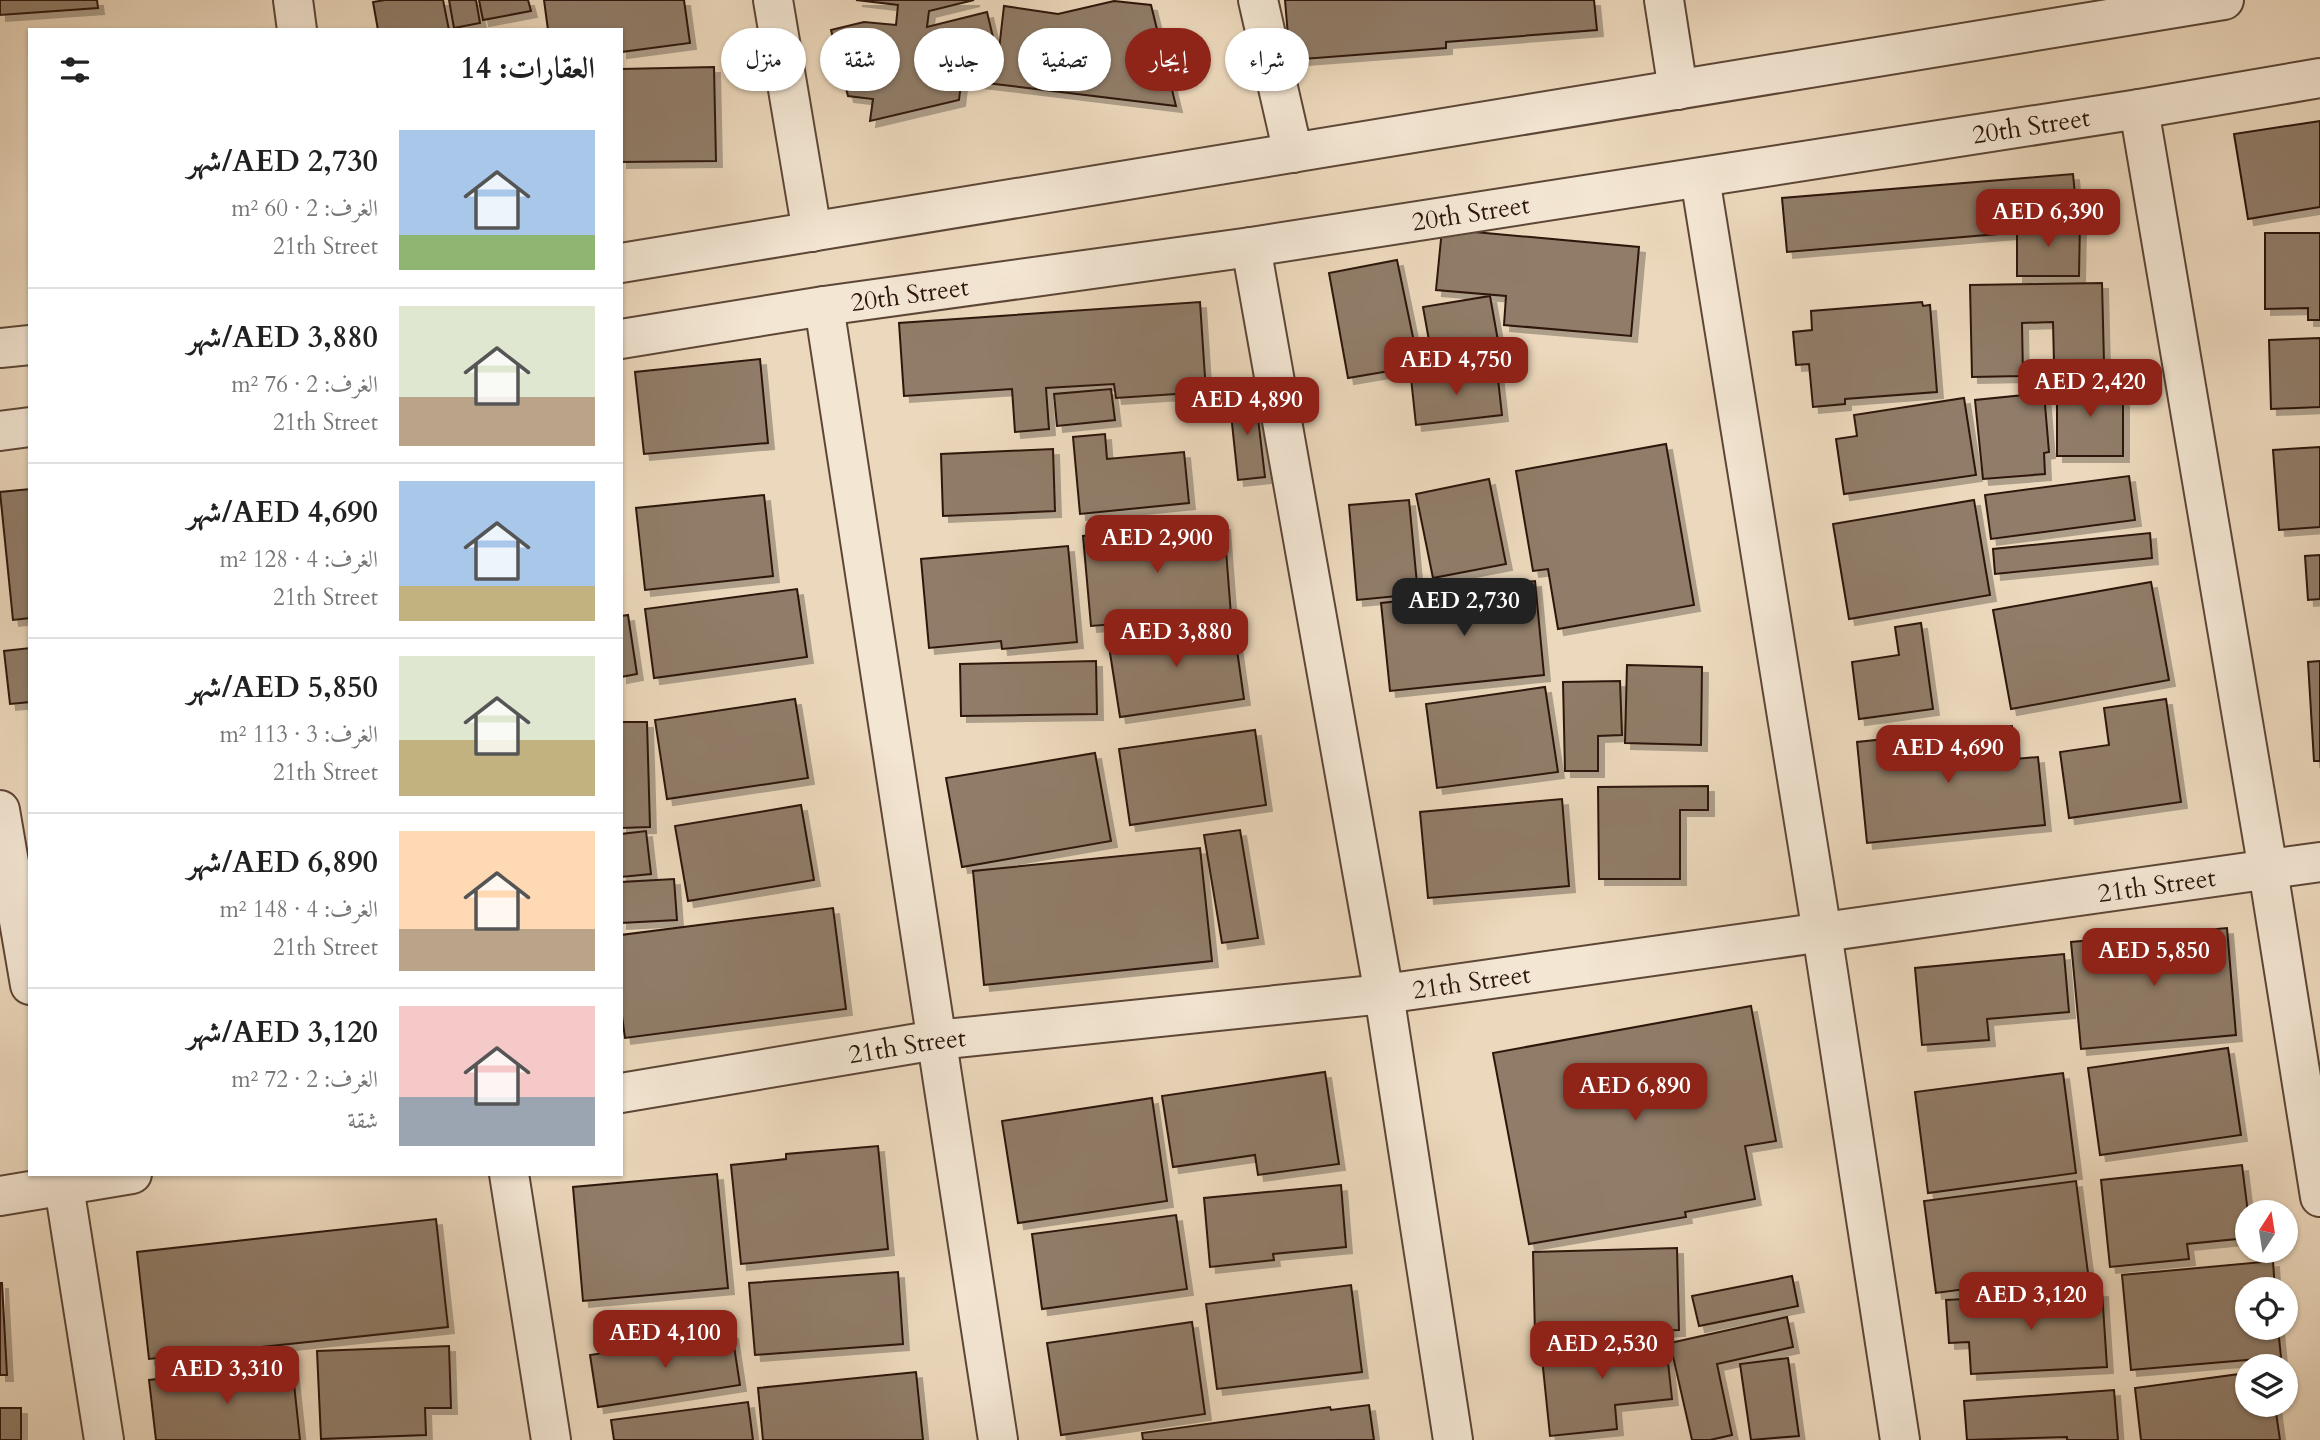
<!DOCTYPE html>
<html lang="ar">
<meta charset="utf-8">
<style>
:root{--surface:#fff;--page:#f2f2f2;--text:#222;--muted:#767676;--line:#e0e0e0;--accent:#8f2418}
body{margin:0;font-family:Cardo,Amiri,serif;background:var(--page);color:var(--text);direction:rtl;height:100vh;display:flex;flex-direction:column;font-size:26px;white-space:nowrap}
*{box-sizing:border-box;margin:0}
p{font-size:23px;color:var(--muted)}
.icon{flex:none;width:38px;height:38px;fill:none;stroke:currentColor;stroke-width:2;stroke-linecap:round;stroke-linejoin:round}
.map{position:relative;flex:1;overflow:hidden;direction:ltr}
.drawer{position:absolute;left:28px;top:28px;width:595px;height:1148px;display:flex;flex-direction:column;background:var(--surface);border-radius:0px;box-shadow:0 2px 5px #0004;direction:rtl}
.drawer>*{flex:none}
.guide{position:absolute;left:644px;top:28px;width:665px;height:63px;direction:rtl;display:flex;gap:14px}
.needle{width:46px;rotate:12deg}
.fabs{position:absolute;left:2235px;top:1200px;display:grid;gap:14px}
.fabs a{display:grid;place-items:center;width:63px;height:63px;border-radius:50%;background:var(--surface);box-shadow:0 2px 5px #0004;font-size:35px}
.price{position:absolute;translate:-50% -60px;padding:0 16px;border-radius:14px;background:var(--accent);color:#fff;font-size:23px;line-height:46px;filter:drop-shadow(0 2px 4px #0008)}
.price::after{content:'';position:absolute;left:50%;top:42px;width:21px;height:16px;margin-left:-10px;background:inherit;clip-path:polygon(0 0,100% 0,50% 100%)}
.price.selected{background:#222;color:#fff}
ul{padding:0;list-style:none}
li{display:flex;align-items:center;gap:21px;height:175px;padding:0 28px}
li+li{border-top:2px solid var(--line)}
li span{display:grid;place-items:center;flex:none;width:196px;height:140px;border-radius:0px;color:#555}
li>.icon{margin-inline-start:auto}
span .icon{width:84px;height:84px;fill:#fffc;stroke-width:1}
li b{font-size:30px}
h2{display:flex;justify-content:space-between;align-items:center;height:84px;padding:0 28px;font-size:30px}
.tag{padding:0 24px;border-radius:32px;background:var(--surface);box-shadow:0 2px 5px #0004;font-size:24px;line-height:63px}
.tag.selected{background:var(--accent);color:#fff}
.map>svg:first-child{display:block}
.building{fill:#907b67;stroke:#2d160a;stroke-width:2;filter:url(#shadow)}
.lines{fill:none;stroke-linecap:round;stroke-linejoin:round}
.minor-casing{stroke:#5d4636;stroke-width:42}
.tertiary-casing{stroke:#5d4636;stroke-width:42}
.minor{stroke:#f3e6d3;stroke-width:38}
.tertiary{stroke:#f3e6d3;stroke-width:38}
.labels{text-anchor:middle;stroke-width:5;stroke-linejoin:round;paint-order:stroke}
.street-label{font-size:26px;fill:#2d160a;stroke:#f3e6d3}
</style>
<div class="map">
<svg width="2320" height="1440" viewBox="0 0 2320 1440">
<defs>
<filter id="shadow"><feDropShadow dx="6" dy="6" stdDeviation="0" flood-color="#0004"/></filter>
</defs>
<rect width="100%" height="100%" fill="#ecd8bc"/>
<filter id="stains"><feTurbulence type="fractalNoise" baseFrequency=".00286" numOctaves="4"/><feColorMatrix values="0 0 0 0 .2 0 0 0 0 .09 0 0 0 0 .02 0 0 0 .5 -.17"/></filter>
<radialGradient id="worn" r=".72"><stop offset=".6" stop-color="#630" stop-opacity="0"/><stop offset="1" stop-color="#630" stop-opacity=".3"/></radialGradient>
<!-- building -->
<path class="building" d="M 0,0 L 97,0 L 98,8 L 0,15 Z
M 385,0 L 443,0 L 449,30 L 378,30 L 373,2 Z
M 449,0 L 476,0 L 480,23 L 454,28 Z
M 479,0 L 528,0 L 531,11 L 483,20 Z
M 544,0 L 684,0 L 690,43 L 621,52 L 621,30 L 548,30 Z
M 856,0 L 974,0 L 929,11 L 927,27 L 987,12 L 998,58 L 1004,6 L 1058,14 L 1114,1 L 1151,5 L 1176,106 L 978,82 L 967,36 L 959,100 L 870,121 L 873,99 L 848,96 L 831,30 L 864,22 L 896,25 L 898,5 Z
M 1285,0 L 1594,0 L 1597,30 L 1446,42 L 1446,48 L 1290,60 Z
M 714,67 L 716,161 L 621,162 L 621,69 Z
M 2320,121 L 2320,207 L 2248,219 L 2234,134 Z
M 2073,174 L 2077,215 L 2010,221 L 2010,233 L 1787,252 L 1782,198 Z
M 2017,222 L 2080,222 L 2079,276 L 2017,276 Z
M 1442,229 L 1639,247 L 1631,336 L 1504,325 L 1506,296 L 1436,290 Z
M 2265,233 L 2320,233 L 2320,320 L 2308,320 L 2308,308 L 2265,309 Z
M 1397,260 L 1419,366 L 1348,378 L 1329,273 Z
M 2102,283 L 2104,362 L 2054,363 L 2053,322 L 2022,323 L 2023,376 L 1972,377 L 1970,285 Z
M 1490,296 L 1500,352 L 1433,363 L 1423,307 Z
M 1200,302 L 1206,392 L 1116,398 L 1114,384 L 1046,388 L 1049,429 L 1015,432 L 1012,389 L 904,396 L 899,323 Z
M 1922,302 L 1923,306 L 1930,305 L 1937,392 L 1845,399 L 1845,404 L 1813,407 L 1809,364 L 1796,365 L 1793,332 L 1812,330 L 1811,311 Z
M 2320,338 L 2320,407 L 2271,409 L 2269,340 Z
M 760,359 L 768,443 L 644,454 L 635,372 Z
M 1497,370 L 1502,415 L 1416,425 L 1411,378 Z
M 2057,383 L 2123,383 L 2123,456 L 2057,456 Z
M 1111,389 L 1115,420 L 1057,426 L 1054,394 Z
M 1255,393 L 1265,477 L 1238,480 L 1229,395 Z
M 2044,393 L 2049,452 L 2044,453 L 2045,474 L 1983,479 L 1975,400 Z
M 1964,398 L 1976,475 L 1844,494 L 1836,439 L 1857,436 L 1854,415 Z
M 1105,434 L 1107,459 L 1184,452 L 1189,503 L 1080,514 L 1073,437 Z
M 1666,444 L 1694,605 L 1558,629 L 1548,569 L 1533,571 L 1516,471 Z
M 2320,447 L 2320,527 L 2279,530 L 2273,450 Z
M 1053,449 L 1055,511 L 943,516 L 941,454 Z
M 2129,476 L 2135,520 L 1991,539 L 1985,495 Z
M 1489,479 L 1506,564 L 1433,578 L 1416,494 Z
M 30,489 L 30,618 L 13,620 L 0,492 Z
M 764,495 L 773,576 L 645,590 L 636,508 Z
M 1409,500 L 1418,594 L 1357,600 L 1349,505 Z
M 1974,500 L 1990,595 L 1849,619 L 1833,524 Z
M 1224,524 L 1231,615 L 1091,626 L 1083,536 Z
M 2150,533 L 2152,558 L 1995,574 L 1993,549 Z
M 1068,546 L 1077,642 L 1002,649 L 1001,641 L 929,648 L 921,559 Z
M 2320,555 L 2320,599 L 2308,600 L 2305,556 Z
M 1535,581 L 1544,675 L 1390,691 L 1381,603 L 1469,594 L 1468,588 Z
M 2151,582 L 2169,680 L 2011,709 L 1993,610 Z
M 797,589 L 807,657 L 654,678 L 645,609 Z
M 628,615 L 637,674 L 621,677 L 621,616 Z
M 1233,622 L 1244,699 L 1120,717 L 1108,640 Z
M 1921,623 L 1933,709 L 1859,719 L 1852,662 L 1899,655 L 1895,627 Z
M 30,648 L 30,702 L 10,704 L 4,651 Z
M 1096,661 L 1097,714 L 961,716 L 960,664 Z
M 2320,661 L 2320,761 L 2314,761 L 2308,662 Z
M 1627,665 L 1702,667 L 1701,745 L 1625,743 Z
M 1620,681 L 1622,735 L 1598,736 L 1598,771 L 1565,771 L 1563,682 Z
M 1545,687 L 1558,772 L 1437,788 L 1426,704 Z
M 795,699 L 808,778 L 667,799 L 655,720 Z
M 2166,699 L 2181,802 L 2069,818 L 2060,752 L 2109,745 L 2104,708 Z
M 621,722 L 647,722 L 650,827 L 621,828 Z
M 2012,726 L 2015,759 L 2038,757 L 2045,825 L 1867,843 L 1857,742 Z
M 1255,730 L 1266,805 L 1130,825 L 1119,749 Z
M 1095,753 L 1111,841 L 962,867 L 946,778 Z
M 1708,786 L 1708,810 L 1680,810 L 1680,879 L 1599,879 L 1598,787 Z
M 1562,799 L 1569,886 L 1428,898 L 1420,812 Z
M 801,805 L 814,880 L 688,901 L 675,826 Z
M 1240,830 L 1258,938 L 1222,943 L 1204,835 Z
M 646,831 L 651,874 L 621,877 L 621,834 Z
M 1200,848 L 1212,961 L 984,985 L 973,871 Z
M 674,879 L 677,920 L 621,923 L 621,882 Z
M 833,908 L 846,1009 L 625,1038 L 621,1009 L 621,935 Z
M 2227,928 L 2236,1035 L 2081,1049 L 2071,942 Z
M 2064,954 L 2069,1012 L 1987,1019 L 1989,1040 L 1922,1045 L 1915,968 Z
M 1751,1006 L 1776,1141 L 1745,1146 L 1755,1199 L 1685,1212 L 1686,1217 L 1529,1244 L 1493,1053 Z
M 2228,1048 L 2241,1135 L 2100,1155 L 2088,1068 Z
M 1325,1072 L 1339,1164 L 1258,1175 L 1255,1155 L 1173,1167 L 1162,1096 Z
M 2063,1073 L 2076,1173 L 1928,1193 L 1915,1092 Z
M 1152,1098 L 1167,1201 L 1018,1223 L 1002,1121 Z
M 878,1146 L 888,1249 L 741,1264 L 731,1165 L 786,1159 L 786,1154 Z
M 2242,1165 L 2248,1213 L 2247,1238 L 2187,1244 L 2189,1259 L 2110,1267 L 2101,1180 Z
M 717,1174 L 728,1288 L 583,1301 L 573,1187 Z
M 2076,1181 L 2088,1273 L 1936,1293 L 1924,1201 Z
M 1341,1185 L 1346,1247 L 1273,1254 L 1274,1260 L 1210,1267 L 1204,1198 Z
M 1176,1215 L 1187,1289 L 1042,1309 L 1032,1234 Z
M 436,1219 L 448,1327 L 149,1359 L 137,1252 Z
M 1677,1248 L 1679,1330 L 1535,1334 L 1533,1252 Z
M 2273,1261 L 2275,1290 L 2247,1290 L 2247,1328 L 2278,1328 L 2281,1357 L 2131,1370 L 2122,1275 Z
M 898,1272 L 903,1344 L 755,1355 L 749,1283 Z
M 1792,1276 L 1798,1306 L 1699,1326 L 1692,1296 Z
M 0,1283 L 2,1283 L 7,1375 L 0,1375 Z
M 1351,1285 L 1362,1372 L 1217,1389 L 1206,1304 Z
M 2102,1291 L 2107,1367 L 1971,1374 L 1969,1342 L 1949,1343 L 1946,1300 Z
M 1787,1317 L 1793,1347 L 1717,1364 L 1732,1435 L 1710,1440 L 1692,1440 L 1670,1343 Z
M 1192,1322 L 1205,1414 L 1061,1435 L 1047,1343 Z
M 732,1333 L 740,1385 L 598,1407 L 590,1355 Z
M 1665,1335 L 1672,1399 L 1615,1405 L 1617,1429 L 1550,1436 L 1541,1348 Z
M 449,1346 L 451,1408 L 425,1408 L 426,1435 L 321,1439 L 317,1351 Z
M 1788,1358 L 1799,1436 L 1751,1440 L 1740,1364 Z
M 292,1365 L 300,1440 L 156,1440 L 149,1380 Z
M 916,1372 L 923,1440 L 763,1440 L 758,1388 Z
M 2247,1373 L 2247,1405 L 2275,1405 L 2280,1440 L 2141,1440 L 2135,1388 Z
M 2114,1390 L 2118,1440 L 2067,1440 L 2067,1437 L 1967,1440 L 1964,1401 Z
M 748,1402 L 753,1440 L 614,1440 L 611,1420 Z
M 1369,1405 L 1374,1440 L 1143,1440 L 1142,1433 L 1330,1407 L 1331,1410 Z
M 0,1408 L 21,1408 L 21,1440 L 0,1440 Z"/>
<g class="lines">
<defs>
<g id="minor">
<path d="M 293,0 L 297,30"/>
<path d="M 773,0 L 812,232"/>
<path d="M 1258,0 L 1293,153"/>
<path d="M 1664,0 L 1678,90"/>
<path d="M 2139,109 L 2268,870 L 2320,1197"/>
<path d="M 1700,178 L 1822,933 L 1900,1440"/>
<path d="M 1251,247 L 1384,994 L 1453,1440"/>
<path d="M 824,306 L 998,1440"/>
<path d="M 0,810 L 30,985"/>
<path id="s1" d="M 621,1093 L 936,1040 L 1384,994 L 2320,862"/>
<path d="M 62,1174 L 104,1440"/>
<path d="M 509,1174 L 551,1440"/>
<path d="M 0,1196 L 132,1174"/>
</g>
<g id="tertiary">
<path d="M 621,263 L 2224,0"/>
<path id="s2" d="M 621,339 L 824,306 L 1251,247 L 2139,109 L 2320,78"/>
<path d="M 0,348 L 30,345"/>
<path d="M 0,431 L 30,427"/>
</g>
</defs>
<!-- minor casing -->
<use href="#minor" class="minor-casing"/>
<!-- tertiary casing -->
<use href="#tertiary" class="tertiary-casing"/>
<!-- minor -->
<use href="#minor" class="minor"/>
<!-- tertiary -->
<use href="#tertiary" class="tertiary"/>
</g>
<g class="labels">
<!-- street labels -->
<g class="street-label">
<text dy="9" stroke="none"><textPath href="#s2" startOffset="1426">20th Street</textPath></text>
<text dy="9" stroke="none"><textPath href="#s2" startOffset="859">20th Street</textPath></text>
<text dy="9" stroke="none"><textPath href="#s2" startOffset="292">20th Street</textPath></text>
<text dy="9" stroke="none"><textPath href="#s1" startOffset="1550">21th Street</textPath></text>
<text dy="9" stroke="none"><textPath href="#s1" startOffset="858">21th Street</textPath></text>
<text dy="9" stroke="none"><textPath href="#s1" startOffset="290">21th Street</textPath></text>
</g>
</g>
<rect width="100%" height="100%" filter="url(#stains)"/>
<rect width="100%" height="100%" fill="url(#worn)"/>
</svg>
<div class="fabs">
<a><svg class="needle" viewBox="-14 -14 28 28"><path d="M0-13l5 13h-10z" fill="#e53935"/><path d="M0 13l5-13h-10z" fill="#767676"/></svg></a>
<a><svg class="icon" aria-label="locate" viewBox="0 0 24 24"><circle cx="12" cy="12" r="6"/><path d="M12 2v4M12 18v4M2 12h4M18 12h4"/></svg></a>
<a><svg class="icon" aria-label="layers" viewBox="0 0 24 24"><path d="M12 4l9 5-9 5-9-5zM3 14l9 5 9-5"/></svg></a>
</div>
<b class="price" style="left:2048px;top:249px">AED 6,390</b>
<b class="price" style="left:1456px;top:397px">AED 4,750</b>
<b class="price" style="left:2090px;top:419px">AED 2,420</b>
<b class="price" style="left:1247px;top:437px">AED 4,890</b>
<b class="price" style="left:1157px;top:575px">AED 2,900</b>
<b class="price selected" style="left:1464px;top:638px">AED 2,730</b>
<b class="price" style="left:1176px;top:669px">AED 3,880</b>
<b class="price" style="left:1948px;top:785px">AED 4,690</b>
<b class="price" style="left:2154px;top:988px">AED 5,850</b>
<b class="price" style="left:1635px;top:1123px">AED 6,890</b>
<b class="price" style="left:2031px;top:1332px">AED 3,120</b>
<b class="price" style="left:665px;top:1370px">AED 4,100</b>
<b class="price" style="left:1602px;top:1381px">AED 2,530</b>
<b class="price" style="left:227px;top:1406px">AED 3,310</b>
<div class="guide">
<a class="tag">شراء</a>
<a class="tag selected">إيجار</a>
<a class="tag">تصفية</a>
<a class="tag">جديد</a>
<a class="tag">شقة</a>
<a class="tag">منزل</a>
</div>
<section class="drawer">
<h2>العقارات: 14<svg class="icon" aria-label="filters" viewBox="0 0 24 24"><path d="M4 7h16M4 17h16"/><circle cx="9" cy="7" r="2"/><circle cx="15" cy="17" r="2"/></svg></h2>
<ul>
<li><span style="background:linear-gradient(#a9c7e8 75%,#8fb573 0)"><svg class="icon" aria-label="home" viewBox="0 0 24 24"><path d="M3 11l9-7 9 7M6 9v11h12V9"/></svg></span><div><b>AED 2,730/شهر</b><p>الغرف: 2 · 60 m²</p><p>21th Street</p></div></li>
<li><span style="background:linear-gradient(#dfe7d0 65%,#b9a48a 0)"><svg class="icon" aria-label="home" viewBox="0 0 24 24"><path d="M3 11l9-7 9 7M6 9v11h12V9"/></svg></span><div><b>AED 3,880/شهر</b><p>الغرف: 2 · 76 m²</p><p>21th Street</p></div></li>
<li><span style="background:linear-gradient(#a9c7e8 75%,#c2b280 0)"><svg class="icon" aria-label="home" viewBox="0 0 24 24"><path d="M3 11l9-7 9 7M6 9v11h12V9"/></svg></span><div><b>AED 4,690/شهر</b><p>الغرف: 4 · 128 m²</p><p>21th Street</p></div></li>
<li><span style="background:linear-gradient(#dfe7d0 60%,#c2b280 0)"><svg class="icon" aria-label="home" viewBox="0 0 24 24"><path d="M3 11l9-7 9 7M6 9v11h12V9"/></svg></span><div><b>AED 5,850/شهر</b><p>الغرف: 3 · 113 m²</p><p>21th Street</p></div></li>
<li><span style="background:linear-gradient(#ffd9b3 70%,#b9a48a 0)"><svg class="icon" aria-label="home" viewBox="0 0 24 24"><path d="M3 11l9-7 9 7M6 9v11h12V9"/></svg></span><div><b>AED 6,890/شهر</b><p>الغرف: 4 · 148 m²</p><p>21th Street</p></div></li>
<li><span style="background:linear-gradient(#f6c9c9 65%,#9aa5b1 0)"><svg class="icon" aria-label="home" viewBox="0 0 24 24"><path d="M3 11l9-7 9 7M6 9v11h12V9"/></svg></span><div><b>AED 3,120/شهر</b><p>الغرف: 2 · 72 m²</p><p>شقة</p></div></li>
</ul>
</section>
</div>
